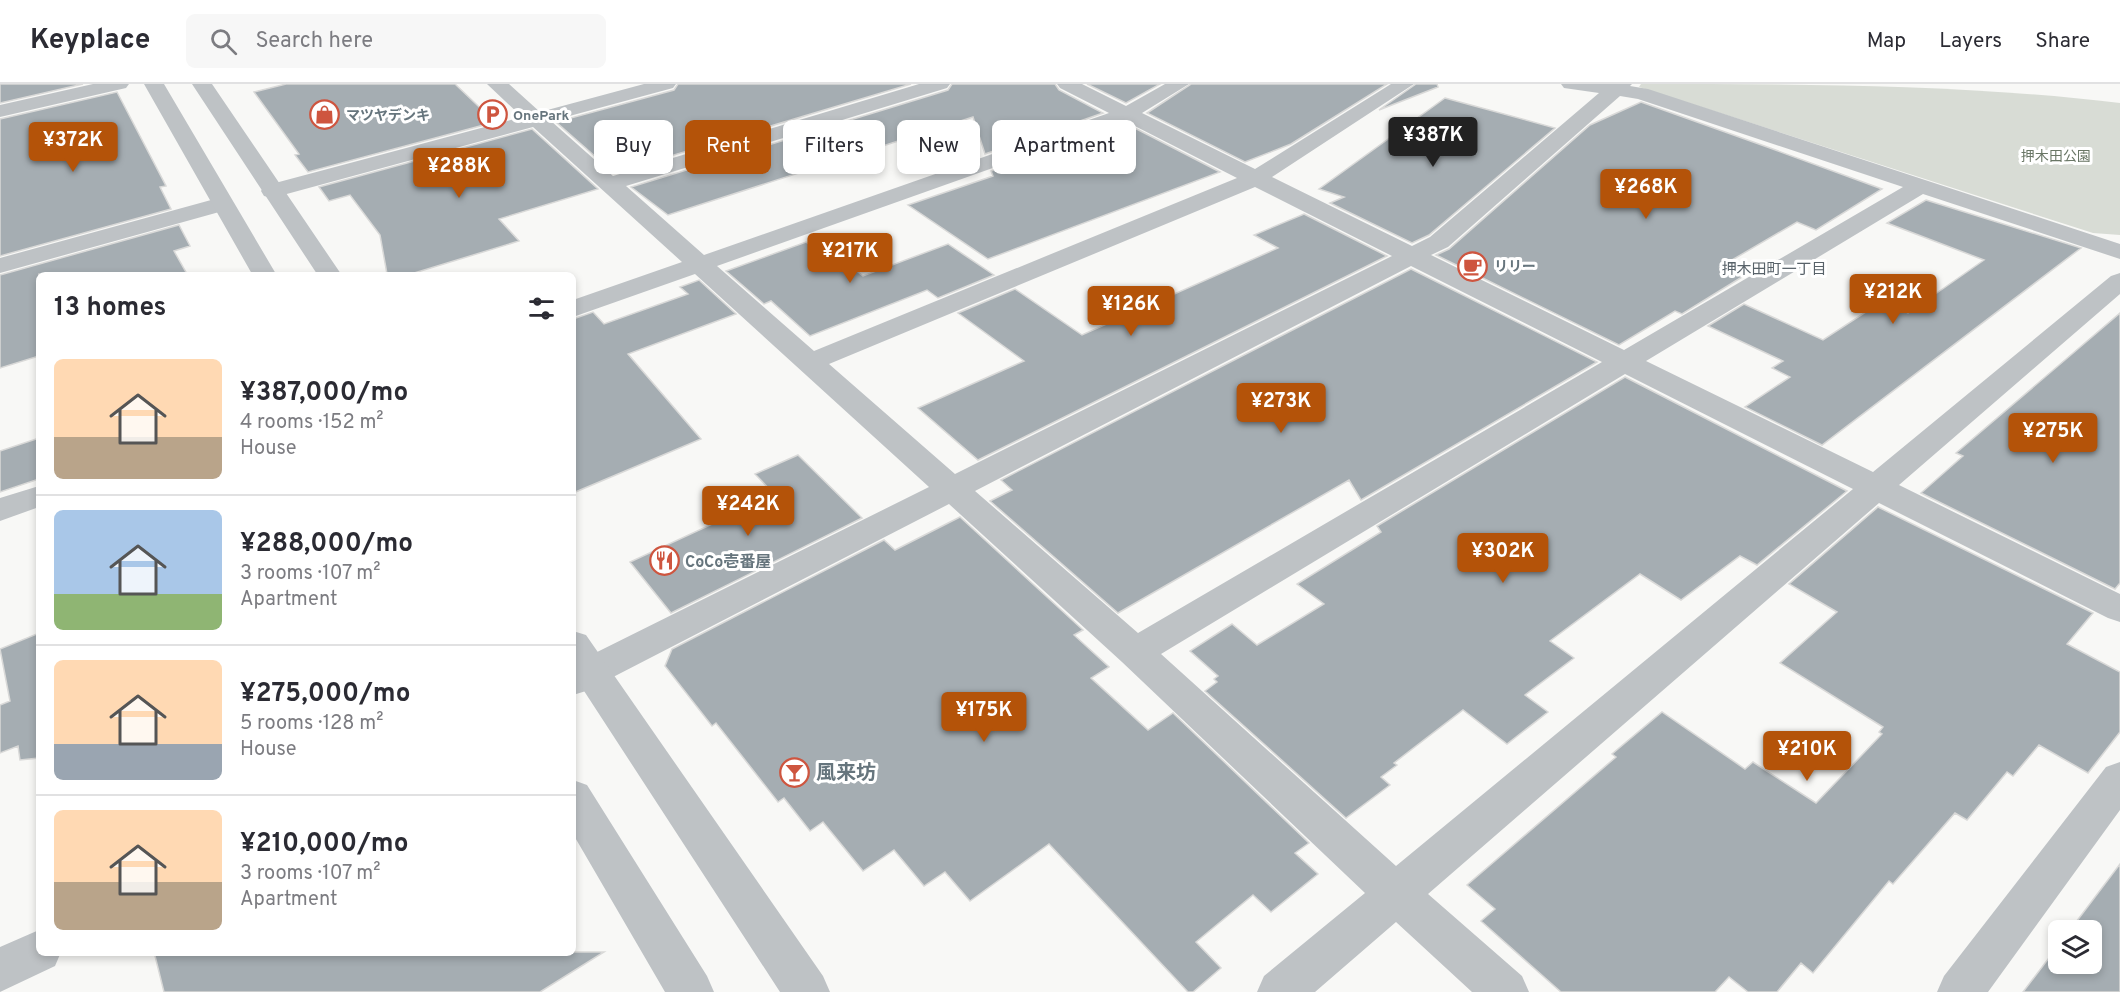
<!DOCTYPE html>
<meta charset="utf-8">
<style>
:root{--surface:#fff;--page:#f7f7f7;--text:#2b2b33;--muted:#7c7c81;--line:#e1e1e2;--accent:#b45309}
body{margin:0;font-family:Overpass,"Noto Sans JP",sans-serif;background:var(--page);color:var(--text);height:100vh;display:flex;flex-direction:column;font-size:22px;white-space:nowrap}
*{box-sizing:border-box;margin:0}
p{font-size:20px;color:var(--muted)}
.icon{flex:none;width:33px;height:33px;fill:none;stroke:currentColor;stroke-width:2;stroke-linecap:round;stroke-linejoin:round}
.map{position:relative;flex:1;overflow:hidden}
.details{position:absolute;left:36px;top:188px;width:540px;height:684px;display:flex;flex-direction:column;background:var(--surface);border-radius:9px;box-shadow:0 3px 9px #0003}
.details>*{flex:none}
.guide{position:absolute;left:594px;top:36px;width:570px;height:54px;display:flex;gap:12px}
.controls{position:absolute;left:2048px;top:836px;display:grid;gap:12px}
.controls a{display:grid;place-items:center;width:54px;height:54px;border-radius:9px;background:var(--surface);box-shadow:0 3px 9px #0003;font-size:30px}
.price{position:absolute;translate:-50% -51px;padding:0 14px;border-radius:6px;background:var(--accent);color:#fff;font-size:20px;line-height:39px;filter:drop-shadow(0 2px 3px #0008)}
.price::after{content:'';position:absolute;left:50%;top:36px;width:18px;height:14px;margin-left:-9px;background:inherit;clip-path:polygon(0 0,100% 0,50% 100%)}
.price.current{background:#222;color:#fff}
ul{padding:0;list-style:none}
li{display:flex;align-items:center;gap:18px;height:150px;padding:0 18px}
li+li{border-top:2px solid var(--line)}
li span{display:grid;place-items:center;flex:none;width:168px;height:120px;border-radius:9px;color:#555}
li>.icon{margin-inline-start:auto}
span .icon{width:72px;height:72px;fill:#fffc;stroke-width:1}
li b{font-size:26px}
h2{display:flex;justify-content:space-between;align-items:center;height:72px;padding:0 18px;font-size:26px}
.pill{padding:0 21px;border-radius:9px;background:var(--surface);box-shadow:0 3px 9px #0003;font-size:21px;line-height:54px}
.pill.current{background:var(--accent);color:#fff}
header{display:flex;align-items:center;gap:36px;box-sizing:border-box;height:84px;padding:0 30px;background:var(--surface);border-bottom:2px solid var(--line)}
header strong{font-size:28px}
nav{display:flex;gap:33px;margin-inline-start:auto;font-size:21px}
.search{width:420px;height:54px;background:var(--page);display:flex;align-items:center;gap:15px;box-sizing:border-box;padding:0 21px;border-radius:9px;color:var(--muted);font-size:22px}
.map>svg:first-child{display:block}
.green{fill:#d8dcd5}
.building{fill:#a5adb2;stroke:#d9d9d8;stroke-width:1.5}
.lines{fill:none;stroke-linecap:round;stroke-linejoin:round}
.minor{fill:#bec2c5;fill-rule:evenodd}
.tertiary{fill:#bec2c5;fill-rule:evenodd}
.labels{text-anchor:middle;stroke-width:6;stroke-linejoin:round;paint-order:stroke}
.far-poi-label{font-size:14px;font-weight:bold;fill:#66757d;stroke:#fff;text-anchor:start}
.far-park-label{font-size:14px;fill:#697665;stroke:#fff}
.far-neighbourhood-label{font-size:15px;fill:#586269;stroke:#fff}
.poi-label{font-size:16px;font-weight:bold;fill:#66757d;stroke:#fff;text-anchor:start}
.near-poi-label{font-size:20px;font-weight:bold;fill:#66757d;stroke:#fff;text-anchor:start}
</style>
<header>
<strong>Keyplace</strong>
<div class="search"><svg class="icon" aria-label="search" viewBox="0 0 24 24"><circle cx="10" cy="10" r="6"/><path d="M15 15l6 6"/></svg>Search here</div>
<nav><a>Map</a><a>Layers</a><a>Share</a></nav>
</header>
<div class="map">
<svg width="2120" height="908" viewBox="0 0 2120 908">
<rect width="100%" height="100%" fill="#f8f8f6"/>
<!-- green -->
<path class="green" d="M 1641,0 C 1801,0 1962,0 2120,19 L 2120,151 L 2093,149 L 1639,3 Z"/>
<!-- building -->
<path class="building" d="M 0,0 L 83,0 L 0,19 Z
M 286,0 L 455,0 L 495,38 L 308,88 L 295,71 L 299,70 L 254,8 Z
M 678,0 L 911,0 L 614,89 L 556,38 L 674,6 Z
M 952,0 L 1055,0 L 1059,6 L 1103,29 L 985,70 L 973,33 L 668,131 L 631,103 L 948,6 Z
M 1087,0 L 1160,0 L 1126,19 Z
M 1191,0 L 1387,0 L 1291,60 L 1245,78 L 1147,29 Z
M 1416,0 L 1437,0 L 1438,3 L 1379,26 Z
M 117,8 L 166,102 L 160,103 L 171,125 L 0,172 L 0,35 Z
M 1445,14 L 1555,44 L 1429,151 L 1412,159 L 1330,119 L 1344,113 L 1319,105 Z
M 1641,18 L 1770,64 L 1882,105 L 1816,146 L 1797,138 L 1720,183 L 1742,193 L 1682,230 L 1675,227 L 1619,261 L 1436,171 L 1449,165 L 1590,41 Z
M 1125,39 L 1220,88 L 988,175 L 908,121 L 993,92 L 991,87 Z
M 532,45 L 598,105 L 499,135 L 519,157 L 411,190 L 387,190 L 380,151 L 350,111 L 329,117 L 319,103 Z
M 1926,116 L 2081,164 L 1822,361 L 1745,323 L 1790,293 L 1772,284 L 1783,277 L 1708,242 L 1744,220 L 1823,256 L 1881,218 L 1908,229 L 1984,176 L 1887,139 Z
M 1304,130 L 1387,172 L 978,376 L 918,324 L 1024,277 L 958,229 L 1015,205 L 1082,251 L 1278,164 L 1254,151 Z
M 179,141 L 190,162 L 174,167 L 187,190 L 39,190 L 39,272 L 0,284 L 0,191 Z
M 806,158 L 840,184 L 849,181 L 863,192 L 948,160 L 994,191 L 938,214 L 927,206 L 810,252 L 771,217 L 764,220 L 726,187 Z
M 1411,185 L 1597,278 L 1361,416 L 1349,396 L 1118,529 L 990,417 L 1012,406 L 1001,396 Z
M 699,196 L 736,230 L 628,270 L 701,355 L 573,409 L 573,235 L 593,228 L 604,240 L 688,210 L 680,203 Z
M 2120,229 L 2120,499 L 2115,505 L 1921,409 L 1963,372 L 1956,369 Z
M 1625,293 L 1847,407 L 1757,481 L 1740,472 L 1681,516 L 1640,490 L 1550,557 L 1574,574 L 1525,611 L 1548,628 L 1507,660 L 1463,626 L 1394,679 L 1397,681 L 1381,693 L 1390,701 L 1346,734 L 1205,607 L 1217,598 L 1214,595 L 1218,592 L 1190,567 L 1232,540 L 1257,561 L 1324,520 L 1297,500 L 1381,448 L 1377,442 Z
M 39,354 L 39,395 L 0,408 L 0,367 Z
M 798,371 L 862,434 L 671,529 L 630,478 L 775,411 L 755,390 Z
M 1878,423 L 2093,529 L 2067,560 L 2120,588 L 2120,648 L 2088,689 L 2039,661 L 2013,692 L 2007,688 L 1967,736 L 1955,729 L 1893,800 L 1889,797 L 1813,889 L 1801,879 L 1777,908 L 1748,908 L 1729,893 L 1715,908 L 1561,908 L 1481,837 L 1495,825 L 1467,801 L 1616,673 L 1612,670 L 1662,628 L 1745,685 L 1753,678 L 1816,719 L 1882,650 L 1879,648 L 1883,643 L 1780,579 L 1837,528 L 1789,500 Z
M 960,433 L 1083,546 L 1074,551 L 1109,583 L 1091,594 L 1148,646 L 1173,629 L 1309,759 L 1295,769 L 1318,790 L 1271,828 L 1253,811 L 1196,858 L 1221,884 L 1193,908 L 1188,908 L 1049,760 L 970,817 L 945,788 L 924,802 L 894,766 L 863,787 L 823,738 L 810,747 L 784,714 L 778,718 L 716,639 L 712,642 L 665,582 L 672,565 L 884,456 L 895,466 Z
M 39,549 L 39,674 L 20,676 L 18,662 L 0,669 L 0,621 L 10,617 L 0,565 Z
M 2120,780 L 2120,908 L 2023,908 L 2058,862 L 2058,879 L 2091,879 L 2091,846 L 2070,846 Z
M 154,868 L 604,868 L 540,908 L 164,908 Z"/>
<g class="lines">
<!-- minor -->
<path class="minor" d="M 93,0 L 129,0 L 126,4 L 0,33 L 0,21 Z
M 487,0 L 509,0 L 540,28 L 644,0 L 676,0 L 673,4 L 551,37 L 613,92 L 919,0 L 950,0 L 947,4 L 626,102 L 704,171 L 1109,29 L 1060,4 L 1057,0 L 1082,0 L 1126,22 L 1165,0 L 1189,0 L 1142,29 L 1255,85 L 1391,0 L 1414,0 L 1272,93 L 1412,162 L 1430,153 L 1599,9 L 1564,4 L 1561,0 L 1632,0 L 1630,2 L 1648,5 L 2120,160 L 2120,175 L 1923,110 L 1646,277 L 1873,388 L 2111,192 L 2120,189 L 2120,210 L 1899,401 L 2120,510 L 2120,538 L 2108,534 L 1879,419 L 1428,810 L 1522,892 L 1529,908 L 1472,908 L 1396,838 L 1315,908 L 1257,908 L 1264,892 L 1365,809 L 1122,578 L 949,420 L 586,607 L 573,611 L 573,580 L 929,403 L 695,190 L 573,233 L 573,216 L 682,178 L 533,43 L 272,114 L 264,112 L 261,107 L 264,102 L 522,33 ZM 1620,12 L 1638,15 L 1903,103 L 1624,266 L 1431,171 L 1448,163 ZM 1125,37 L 1237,94 L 814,267 L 717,182 ZM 1255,103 L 1392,172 L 955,390 L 829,280 ZM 1411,182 L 1602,278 L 1138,549 L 975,407 ZM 1625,290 L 1853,405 L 1396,782 L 1161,570 Z
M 222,113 L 230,115 L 233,120 L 230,125 L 0,189 L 0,174 Z
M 39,402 L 39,423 L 0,437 L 0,414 Z
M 2120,678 L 2120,726 L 1988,908 L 1937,908 L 1944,892 L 2106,683 Z
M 39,846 L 39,868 L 61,868 L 55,882 L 0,908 L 0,863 Z"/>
<!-- tertiary -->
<path class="tertiary" d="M 144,0 L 164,0 L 276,190 L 252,190 Z
M 192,0 L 212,0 L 341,190 L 317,190 Z
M 573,547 L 586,551 L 823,892 L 830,908 L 780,908 L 573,590 Z
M 573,696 L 587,701 L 707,892 L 714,908 L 665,908 L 573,750 Z"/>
</g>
<!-- icons -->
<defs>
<symbol id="shop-ring" viewBox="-11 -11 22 22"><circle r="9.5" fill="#fff" stroke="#ce553f" stroke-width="1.5"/><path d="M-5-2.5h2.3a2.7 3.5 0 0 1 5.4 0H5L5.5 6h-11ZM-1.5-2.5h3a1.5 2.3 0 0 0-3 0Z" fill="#ce553f"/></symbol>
<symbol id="parking-ring" viewBox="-11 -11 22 22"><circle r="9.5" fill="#fff" stroke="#ce553f" stroke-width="1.5"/><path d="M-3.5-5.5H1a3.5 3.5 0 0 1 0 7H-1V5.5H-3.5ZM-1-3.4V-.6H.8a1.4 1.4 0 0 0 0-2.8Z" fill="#ce553f"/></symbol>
<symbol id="cafe-ring" viewBox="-11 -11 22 22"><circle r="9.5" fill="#fff" stroke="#ce553f" stroke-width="1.5"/><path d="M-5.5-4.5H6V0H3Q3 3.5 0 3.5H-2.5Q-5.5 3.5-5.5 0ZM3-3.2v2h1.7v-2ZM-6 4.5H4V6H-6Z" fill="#ce553f"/></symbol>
<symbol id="restaurant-ring" viewBox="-11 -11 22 22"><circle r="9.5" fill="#fff" stroke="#ce553f" stroke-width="1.5"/><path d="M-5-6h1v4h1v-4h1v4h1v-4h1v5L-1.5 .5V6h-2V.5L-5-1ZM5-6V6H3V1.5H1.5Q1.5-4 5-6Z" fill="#ce553f"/></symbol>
<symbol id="bar-ring" viewBox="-11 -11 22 22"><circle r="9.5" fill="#fff" stroke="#ce553f" stroke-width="1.5"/><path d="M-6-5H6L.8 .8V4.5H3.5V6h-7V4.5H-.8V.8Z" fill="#ce553f"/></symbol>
</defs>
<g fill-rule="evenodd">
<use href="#shop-ring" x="308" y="14" width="33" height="33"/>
<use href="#parking-ring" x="476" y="14" width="33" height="33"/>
<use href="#cafe-ring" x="1456" y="166" width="33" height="33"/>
<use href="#restaurant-ring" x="648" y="460" width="33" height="33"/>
<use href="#bar-ring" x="778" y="672" width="33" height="33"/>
</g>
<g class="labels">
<!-- far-poi labels -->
<g class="far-poi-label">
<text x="346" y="36">マツヤデンキ</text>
<text x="513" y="36">OnePark</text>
<text x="1494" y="187">リリー</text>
</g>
<!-- far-park labels -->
<g class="far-park-label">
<text x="2056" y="77">押木田公園</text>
</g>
<!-- far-neighbourhood labels -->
<g class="far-neighbourhood-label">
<text x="1774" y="190">押木田町一丁目</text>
</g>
<!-- poi labels -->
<g class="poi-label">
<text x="685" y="483">CoCo壱番屋</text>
</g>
<!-- near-poi labels -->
<g class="near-poi-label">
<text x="816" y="695">風来坊</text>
</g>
</g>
</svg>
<div class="controls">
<a><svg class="icon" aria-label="layers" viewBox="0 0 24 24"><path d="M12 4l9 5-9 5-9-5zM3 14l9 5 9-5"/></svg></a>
</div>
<b class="price current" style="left:1433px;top:84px">¥387K</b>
<b class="price" style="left:73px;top:89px">¥372K</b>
<b class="price" style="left:459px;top:115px">¥288K</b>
<b class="price" style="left:1646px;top:136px">¥268K</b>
<b class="price" style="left:850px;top:200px">¥217K</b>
<b class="price" style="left:1893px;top:241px">¥212K</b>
<b class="price" style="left:1131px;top:253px">¥126K</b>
<b class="price" style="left:1281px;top:350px">¥273K</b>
<b class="price" style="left:2053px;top:380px">¥275K</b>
<b class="price" style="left:748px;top:453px">¥242K</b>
<b class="price" style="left:1503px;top:500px">¥302K</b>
<b class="price" style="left:984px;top:659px">¥175K</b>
<b class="price" style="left:1807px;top:698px">¥210K</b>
<div class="guide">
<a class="pill">Buy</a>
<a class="pill current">Rent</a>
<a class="pill">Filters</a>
<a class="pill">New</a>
<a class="pill">Apartment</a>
</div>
<section class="details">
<h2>13 homes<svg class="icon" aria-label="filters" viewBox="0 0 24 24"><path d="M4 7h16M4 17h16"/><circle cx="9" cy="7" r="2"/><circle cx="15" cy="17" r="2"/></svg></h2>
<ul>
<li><span style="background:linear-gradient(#ffd9b3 65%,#b9a48a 0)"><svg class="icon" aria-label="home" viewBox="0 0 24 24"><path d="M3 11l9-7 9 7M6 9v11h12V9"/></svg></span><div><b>¥387,000/mo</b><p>4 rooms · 152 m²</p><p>House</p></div></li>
<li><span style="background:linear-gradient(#a9c7e8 70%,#8fb573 0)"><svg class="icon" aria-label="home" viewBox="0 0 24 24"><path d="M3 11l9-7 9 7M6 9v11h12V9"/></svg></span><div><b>¥288,000/mo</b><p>3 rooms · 107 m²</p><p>Apartment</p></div></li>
<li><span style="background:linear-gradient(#ffd9b3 70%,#9aa5b1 0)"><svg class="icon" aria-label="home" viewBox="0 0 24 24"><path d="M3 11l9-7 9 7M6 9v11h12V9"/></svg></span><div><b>¥275,000/mo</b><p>5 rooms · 128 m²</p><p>House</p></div></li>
<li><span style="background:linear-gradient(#ffd9b3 60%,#b9a48a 0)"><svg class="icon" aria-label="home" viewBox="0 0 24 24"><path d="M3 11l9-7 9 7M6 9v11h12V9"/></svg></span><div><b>¥210,000/mo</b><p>3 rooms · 107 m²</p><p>Apartment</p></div></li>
</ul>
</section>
</div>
